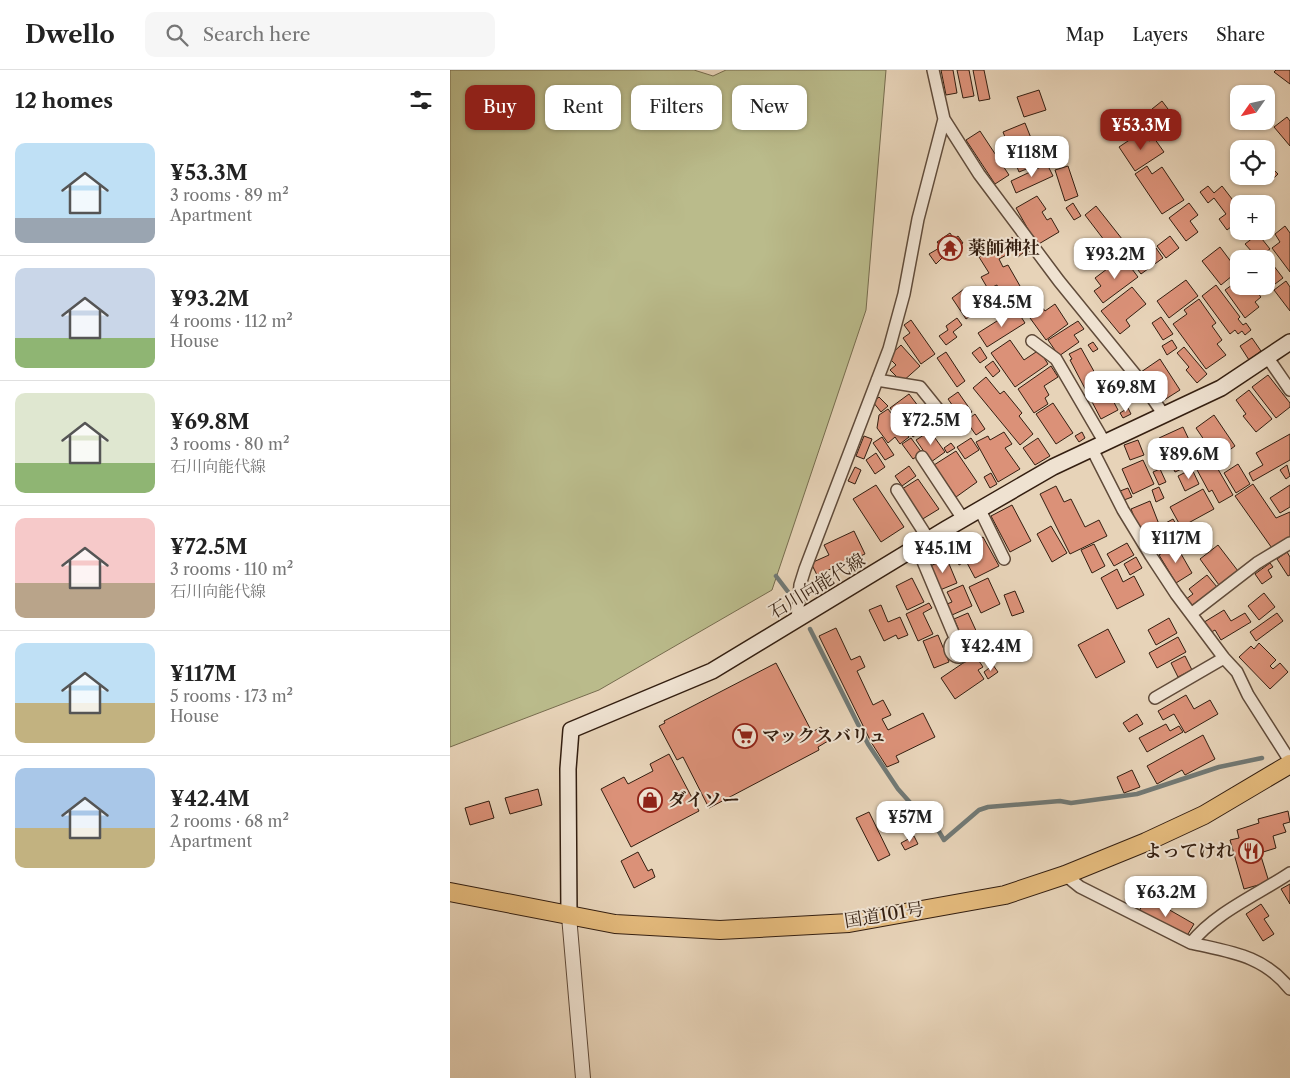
<!DOCTYPE html>
<meta charset="utf-8">
<style>
:root{--surface:#fff;--page:#f6f6f6;--text:#222;--muted:#767676;--line:#e0e0e0;--accent:#8f2418}
body{margin:0;font-family:"Libre Caslon Text","Noto Serif JP",serif;background:var(--page);color:var(--text);height:100vh;display:flex;flex-direction:column;font-size:19px;white-space:nowrap}
*{box-sizing:border-box;margin:0}
p{font-size:16px;color:var(--muted)}
.icon{flex:none;width:28px;height:28px;fill:none;stroke:currentColor;stroke-width:2;stroke-linecap:round;stroke-linejoin:round}
.map{position:relative;flex:1;overflow:hidden}
.details{display:flex;flex-direction:column;background:var(--surface);width:450px}
.details>*{flex:none}
.banner{position:absolute;left:15px;top:15px;width:475px;height:45px;display:flex;gap:10px}
.needle{width:32px;rotate:236deg}
.buttons{position:absolute;left:780px;top:15px;display:grid;gap:10px}
.buttons a{display:grid;place-items:center;width:45px;height:45px;border-radius:10px;background:var(--surface);box-shadow:0 1px 4px #0004;font-size:25px}
.price{position:absolute;translate:-50% -42px;padding:0 11px;border-radius:10px;background:#fff;color:#222;font-size:16px;line-height:32px;filter:drop-shadow(0 1px 2px #0008)}
.price::after{content:'';position:absolute;left:50%;top:30px;width:15px;height:11px;margin-left:-8px;background:inherit;clip-path:polygon(0 0,100% 0,50% 100%)}
.price.current{background:var(--accent);color:#fff}
ul{padding:0;list-style:none}
li{display:flex;align-items:center;gap:15px;height:125px;padding:0 15px}
li+li{border-top:1px solid var(--line)}
li span{display:grid;place-items:center;flex:none;width:140px;height:100px;border-radius:10px;color:#555}
li>.icon{margin-inline-start:auto}
span .icon{width:60px;height:60px;fill:#fffc;stroke-width:1}
li b{font-size:21px}
h2{display:flex;justify-content:space-between;align-items:center;height:60px;padding:0 15px;font-size:21px}
.tag{padding:0 18px;border-radius:10px;background:var(--surface);box-shadow:0 1px 4px #0004;font-size:18px;line-height:45px}
.tag.current{background:var(--accent);color:#fff}
header{display:flex;align-items:center;gap:30px;box-sizing:border-box;height:70px;padding:0 25px;background:var(--surface);border-bottom:1px solid var(--line)}
header strong{font-size:24px}
nav{display:flex;gap:28px;margin-inline-start:auto;font-size:18px}
.search{width:350px;height:45px;background:var(--page);display:flex;align-items:center;gap:12px;box-sizing:border-box;padding:0 18px;border-radius:10px;color:var(--muted);font-size:19px}
main{display:flex;flex:1;min-height:0}
.map>svg:first-child{display:block}
.green{fill:#babb8b;stroke:#766c4e}
.lines{fill:none;stroke-linecap:round;stroke-linejoin:round}
.stream{stroke:#717975;stroke-width:4.5}
.building{fill:#db9178;stroke:#331e10}
.minor-casing{stroke:#604b3a;stroke-width:14}
.tertiary-casing{stroke:#604b3a;stroke-width:16}
.secondary-casing{stroke:#331e10;stroke-width:18}
.trunk-casing{stroke:#331e10;stroke-width:20}
.minor{stroke:#efe2d1;stroke-width:11}
.tertiary{stroke:#efe2d1;stroke-width:14}
.secondary{stroke:#efe2d1;stroke-width:15}
.trunk{stroke:#e4ba7c;stroke-width:18}
.labels{text-anchor:middle;stroke-width:4;stroke-linejoin:round;paint-order:stroke}
.poi-label{font-size:18px;font-weight:bold;fill:#331e10;stroke:#efe2d1;text-anchor:start}
.street-label{font-size:18px;fill:#331e10;stroke:#efe2d1}
</style>
<header>
<strong>Dwello</strong>
<div class="search"><svg class="icon" aria-label="search" viewBox="0 0 24 24"><circle cx="10" cy="10" r="6"/><path d="M15 15l6 6"/></svg>Search here</div>
<nav><a>Map</a><a>Layers</a><a>Share</a></nav>
</header>
<main>
<section class="details">
<h2>12 homes<svg class="icon" aria-label="filters" viewBox="0 0 24 24"><path d="M4 7h16M4 17h16"/><circle cx="9" cy="7" r="2"/><circle cx="15" cy="17" r="2"/></svg></h2>
<ul>
<li><span style="background:linear-gradient(#bfe0f5 75%,#9aa5b1 0)"><svg class="icon" aria-label="home" viewBox="0 0 24 24"><path d="M3 11l9-7 9 7M6 9v11h12V9"/></svg></span><div><b>¥53.3M</b><p>3 rooms · 89 m²</p><p>Apartment</p></div></li>
<li><span style="background:linear-gradient(#c9d6e8 70%,#8fb573 0)"><svg class="icon" aria-label="home" viewBox="0 0 24 24"><path d="M3 11l9-7 9 7M6 9v11h12V9"/></svg></span><div><b>¥93.2M</b><p>4 rooms · 112 m²</p><p>House</p></div></li>
<li><span style="background:linear-gradient(#dfe7d0 70%,#8fb573 0)"><svg class="icon" aria-label="home" viewBox="0 0 24 24"><path d="M3 11l9-7 9 7M6 9v11h12V9"/></svg></span><div><b>¥69.8M</b><p>3 rooms · 80 m²</p><p>石川向能代線</p></div></li>
<li><span style="background:linear-gradient(#f6c9c9 65%,#b9a48a 0)"><svg class="icon" aria-label="home" viewBox="0 0 24 24"><path d="M3 11l9-7 9 7M6 9v11h12V9"/></svg></span><div><b>¥72.5M</b><p>3 rooms · 110 m²</p><p>石川向能代線</p></div></li>
<li><span style="background:linear-gradient(#bfe0f5 60%,#c2b280 0)"><svg class="icon" aria-label="home" viewBox="0 0 24 24"><path d="M3 11l9-7 9 7M6 9v11h12V9"/></svg></span><div><b>¥117M</b><p>5 rooms · 173 m²</p><p>House</p></div></li>
<li><span style="background:linear-gradient(#a9c7e8 60%,#c2b280 0)"><svg class="icon" aria-label="home" viewBox="0 0 24 24"><path d="M3 11l9-7 9 7M6 9v11h12V9"/></svg></span><div><b>¥42.4M</b><p>2 rooms · 68 m²</p><p>Apartment</p></div></li>
</ul>
</section>
<div class="map">
<svg width="840" height="1008" viewBox="0 0 840 1008">
<rect width="100%" height="100%" fill="#e7d3b8"/>
<filter id="stains"><feTurbulence type="fractalNoise" baseFrequency=".004" numOctaves="4"/><feColorMatrix values="0 0 0 0 .2 0 0 0 0 .09 0 0 0 0 .02 0 0 0 .5 -.17"/></filter>
<radialGradient id="worn" r=".72"><stop offset=".6" stop-color="#630" stop-opacity="0"/><stop offset="1" stop-color="#630" stop-opacity=".3"/></radialGradient>
<!-- green -->
<path class="green" d="M 0,0 L 244,0 L 263,6 L 276,0 L 436,0 L 416,240 L 322,520 L 149,620 L 0,677 Z"/>
<g class="lines">
<!-- stream -->
<path class="stream" d="M 326,506 L 342,527
M 360,559 L 418,674 L 448,719 L 481,756 L 488,760 L 494,770 L 529,740 L 538,737 L 610,731 L 621,733 L 687,724 L 769,697 L 812,688"/>
</g>
<!-- building -->
<path class="building" d="M 491,0 L 503,0 L 507,23 L 496,25 Z
M 507,0 L 519,0 L 524,26 L 513,28 Z
M 523,0 L 534,0 L 540,29 L 529,31 Z
M 826,0 L 840,0 L 840,14 L 824,2 Z
M 589,20 L 596,40 L 574,47 L 567,27 Z
M 712,31 L 718,39 L 708,47 L 702,39 Z
M 837,47 L 840,51 L 840,76 L 824,57 Z
M 575,53 L 585,78 L 606,70 L 612,85 L 569,102 L 553,62 Z
M 530,61 L 559,105 L 545,114 L 516,70 Z
M 693,61 L 699,71 L 704,68 L 714,82 L 685,101 L 669,77 Z
M 816,92 L 828,104 L 820,112 L 815,106 Z
M 597,94 L 603,106 L 566,123 L 561,111 Z
M 618,96 L 628,126 L 615,131 L 605,100 Z
M 697,96 L 702,104 L 712,97 L 734,130 L 712,144 L 685,104 Z
M 758,116 L 764,123 L 772,116 L 789,138 L 788,156 L 786,153 L 777,160 L 769,149 L 776,144 L 764,128 L 758,133 L 750,122 Z
M 587,126 L 596,139 L 592,142 L 597,150 L 601,148 L 609,162 L 587,175 L 566,138 Z
M 623,133 L 631,146 L 624,150 L 616,138 Z
M 739,133 L 748,145 L 740,151 L 748,162 L 736,171 L 719,148 Z
M 646,136 L 676,174 L 664,183 L 635,145 Z
M 835,156 L 840,163 L 840,202 L 822,178 L 830,172 L 825,164 Z
M 500,163 L 504,169 L 508,166 L 513,173 L 509,176 L 512,181 L 500,190 L 496,184 L 486,194 L 479,184 L 491,177 L 487,172 Z
M 808,164 L 820,179 L 814,183 L 833,208 L 821,217 L 816,210 L 816,189 L 802,189 L 800,185 L 803,183 L 795,174 Z
M 720,166 L 729,178 L 716,188 L 707,176 Z
M 562,167 L 574,182 L 568,187 L 557,171 Z
M 553,173 L 560,183 L 549,189 L 553,197 L 558,195 L 570,216 L 565,219 L 570,228 L 544,243 L 534,226 L 548,218 L 547,215 L 538,219 L 531,207 L 539,203 L 529,187 Z
M 697,174 L 702,181 L 706,178 L 713,188 L 691,204 L 685,196 L 693,189 L 687,181 Z
M 770,177 L 788,201 L 771,215 L 752,191 Z
M 673,187 L 688,207 L 653,233 L 644,221 L 651,216 L 645,208 Z
M 736,210 L 748,226 L 719,248 L 707,231 Z
M 789,210 L 789,216 L 797,216 L 798,219 L 802,216 L 811,227 L 805,232 L 809,237 L 795,248 L 775,220 Z
M 836,211 L 840,217 L 840,241 L 824,220 Z
M 766,215 L 790,247 L 788,249 L 793,255 L 796,253 L 801,260 L 795,265 L 792,261 L 788,264 L 785,260 L 780,264 L 752,226 Z
M 682,217 L 696,234 L 676,250 L 680,256 L 670,264 L 651,241 Z
M 514,219 L 529,240 L 516,249 L 502,228 Z
M 585,227 L 595,241 L 605,234 L 618,254 L 596,270 L 572,237 Z
M 749,229 L 766,253 L 762,256 L 772,270 L 767,274 L 776,285 L 756,299 L 723,254 L 737,244 L 734,240 Z
M 566,239 L 575,253 L 537,277 L 528,263 Z
M 711,247 L 723,264 L 713,270 L 702,253 Z
M 507,248 L 512,255 L 503,262 L 507,267 L 496,275 L 489,266 L 498,260 L 496,256 Z
M 461,250 L 485,284 L 471,294 L 453,268 L 460,263 L 454,255 Z
M 628,251 L 634,259 L 624,265 L 629,272 L 609,286 L 598,270 Z
M 802,268 L 811,281 L 799,290 L 790,276 Z
M 560,270 L 574,290 L 589,280 L 598,294 L 565,317 L 541,283 Z
M 722,270 L 727,278 L 717,285 L 712,276 Z
M 643,272 L 648,279 L 643,282 L 638,275 Z
M 451,275 L 470,296 L 452,312 L 440,300 L 446,295 L 438,287 Z
M 530,277 L 537,288 L 530,293 L 522,283 Z
M 734,277 L 757,304 L 747,313 L 736,300 L 739,297 L 727,283 Z
M 631,278 L 646,305 L 649,304 L 668,340 L 651,349 L 620,290 L 622,289 L 619,284 Z
M 496,282 L 515,311 L 507,317 L 487,288 Z
M 710,289 L 730,320 L 711,332 L 691,302 Z
M 543,291 L 550,301 L 543,307 L 535,297 Z
M 601,296 L 608,307 L 594,316 L 599,325 L 595,328 L 598,334 L 584,343 L 568,319 Z
M 818,305 L 840,333 L 840,337 L 826,348 L 802,317 Z
M 536,307 L 550,324 L 554,321 L 572,343 L 569,346 L 583,364 L 570,375 L 523,318 Z
M 799,320 L 822,349 L 806,362 L 793,346 L 796,344 L 786,330 Z
M 508,322 L 522,342 L 512,349 L 498,329 Z
M 459,324 L 481,353 L 463,367 L 440,338 Z
M 429,327 L 438,336 L 431,342 L 423,332 Z
M 603,333 L 623,363 L 606,374 L 586,344 Z
M 678,338 L 681,344 L 673,348 L 670,343 Z
M 438,339 L 459,367 L 450,374 L 445,367 L 438,373 L 427,358 L 429,345 Z
M 525,344 L 535,359 L 526,365 L 516,351 Z
M 764,345 L 785,376 L 767,389 L 746,358 Z
M 733,357 L 749,391 L 725,402 L 709,368 Z
M 480,361 L 495,382 L 481,392 L 466,370 Z
M 554,362 L 562,374 L 555,378 L 570,399 L 548,412 L 526,372 L 538,366 L 540,370 Z
M 632,362 L 635,368 L 629,372 L 625,366 Z
M 840,364 L 840,390 L 803,411 L 799,403 L 813,395 L 806,383 Z
M 414,366 L 422,369 L 414,389 L 406,386 Z
M 432,367 L 444,385 L 435,390 L 423,373 Z
M 461,368 L 472,383 L 463,389 L 452,374 Z
M 521,368 L 529,380 L 515,389 L 507,377 Z
M 588,368 L 600,386 L 585,395 L 573,378 Z
M 688,370 L 694,385 L 680,390 L 674,375 Z
M 501,373 L 505,378 L 497,383 L 494,378 Z
M 506,381 L 527,412 L 506,427 L 484,395 Z
M 426,383 L 435,397 L 425,404 L 416,390 Z
M 762,389 L 783,425 L 769,433 L 762,420 L 759,422 L 746,398 Z
M 693,390 L 704,414 L 683,424 L 672,399 Z
M 788,394 L 800,414 L 786,423 L 774,403 Z
M 837,395 L 840,406 L 836,409 L 830,400 Z
M 459,396 L 466,406 L 452,416 L 445,406 Z
M 405,397 L 411,400 L 405,414 L 398,411 Z
M 710,399 L 716,412 L 709,415 L 703,402 Z
M 742,399 L 749,414 L 735,421 L 728,406 Z
M 541,403 L 547,414 L 540,418 L 534,407 Z
M 468,409 L 489,439 L 471,450 L 452,419 Z
M 803,414 L 826,448 L 840,442 L 840,469 L 824,481 L 785,426 Z
M 426,415 L 454,457 L 431,472 L 403,429 Z
M 840,415 L 840,437 L 830,443 L 820,428 Z
M 606,416 L 614,432 L 621,429 L 635,457 L 649,450 L 657,466 L 620,484 L 590,424 Z
M 709,417 L 714,428 L 706,432 L 702,420 Z
M 678,418 L 682,427 L 674,430 L 670,421 Z
M 753,419 L 764,439 L 731,457 L 720,437 Z
M 700,431 L 712,462 L 693,470 L 681,439 Z
M 562,435 L 581,471 L 560,482 L 541,446 Z
M 723,449 L 730,461 L 720,468 L 712,455 Z
M 601,456 L 617,483 L 602,492 L 587,464 Z
M 749,456 L 757,469 L 735,483 L 727,469 Z
M 404,461 L 415,484 L 367,505 L 361,493 L 379,485 L 374,475 Z
M 533,467 L 549,496 L 525,508 L 516,491 L 509,495 L 503,483 Z
M 677,473 L 684,485 L 664,496 L 657,484 Z
M 644,474 L 655,496 L 642,503 L 631,480 Z
M 726,475 L 742,503 L 726,513 L 709,485 Z
M 768,475 L 788,501 L 769,515 L 750,489 Z
M 837,482 L 840,487 L 840,505 L 838,506 L 827,489 Z
M 686,487 L 692,498 L 680,505 L 674,494 Z
M 497,489 L 507,513 L 490,520 L 480,496 Z
M 820,493 L 823,497 L 818,500 L 822,507 L 812,514 L 805,504 Z
M 667,499 L 673,512 L 684,506 L 694,525 L 667,539 L 651,508 Z
M 757,505 L 767,517 L 737,539 L 732,532 L 743,524 L 739,519 Z
M 462,508 L 474,532 L 457,540 L 446,516 Z
M 538,508 L 550,534 L 531,543 L 519,517 Z
M 513,515 L 522,536 L 502,545 L 497,534 L 502,532 L 497,522 Z
M 565,521 L 574,542 L 562,546 L 554,525 Z
M 814,523 L 825,537 L 809,550 L 798,536 Z
M 479,533 L 482,538 L 473,543 L 483,564 L 468,571 L 456,544 Z
M 431,535 L 438,552 L 450,547 L 458,565 L 448,569 L 446,565 L 434,571 L 419,540 Z
M 774,540 L 781,551 L 795,543 L 801,552 L 771,570 L 765,560 L 758,564 L 751,554 Z
M 518,543 L 528,565 L 518,569 L 511,565 L 504,549 Z
M 827,543 L 833,551 L 806,571 L 800,562 Z
M 719,548 L 727,563 L 706,575 L 698,560 Z
M 386,558 L 401,590 L 410,586 L 415,597 L 407,601 L 423,635 L 433,630 L 441,645 L 432,649 L 438,660 L 473,643 L 485,667 L 446,686 L 449,692 L 437,697 L 421,672 L 369,566 Z
M 658,559 L 675,592 L 646,608 L 628,575 Z
M 488,565 L 499,592 L 484,598 L 473,571 Z
M 728,567 L 736,582 L 707,598 L 699,583 Z
M 809,573 L 826,590 L 820,596 L 823,599 L 830,593 L 838,602 L 820,619 L 789,587 L 801,576 L 804,579 Z
M 525,585 L 533,597 L 528,600 L 534,609 L 505,629 L 491,608 Z
M 735,586 L 742,600 L 728,607 L 721,593 Z
M 326,593 L 362,662 L 371,657 L 378,671 L 368,677 L 369,680 L 259,738 L 233,687 L 227,690 L 209,656 L 215,653 L 214,651 Z
M 543,595 L 548,602 L 538,609 L 534,602 Z
M 736,625 L 744,639 L 760,630 L 768,644 L 735,663 L 724,644 L 713,650 L 708,641 Z
M 687,644 L 693,654 L 679,662 L 673,653 Z
M 716,654 L 720,661 L 729,656 L 733,662 L 697,682 L 689,668 Z
M 753,665 L 765,689 L 735,705 L 732,700 L 707,714 L 697,696 Z
M 219,684 L 249,741 L 181,777 L 151,719 L 174,707 L 178,714 L 203,701 L 200,694 Z
M 682,700 L 690,717 L 674,723 L 667,707 Z
M 88,719 L 92,735 L 60,744 L 55,728 Z
M 39,731 L 44,748 L 20,755 L 15,738 Z
M 838,741 L 840,752 L 833,754 L 836,762 L 823,766 L 826,778 L 810,783 L 819,812 L 794,819 L 780,770 L 789,768 L 787,760 L 809,753 L 808,749 Z
M 419,742 L 440,785 L 428,791 L 406,748 Z
M 464,766 L 468,774 L 455,780 L 451,773 Z
M 188,782 L 198,801 L 202,799 L 205,807 L 184,818 L 171,791 Z
M 840,814 L 840,834 L 831,819 Z
M 697,827 L 744,854 L 735,869 L 688,843 Z
M 811,834 L 819,846 L 814,849 L 824,864 L 813,871 L 796,844 Z"/>
<g class="lines">
<defs>
<path id="minor" d="M 483,0 L 494,49 L 529,104 L 609,211 L 692,313 L 714,345
M 582,271 L 606,289 L 655,373
M 818,288 L 840,320
M 427,310 L 470,317 L 491,343
M 642,379 L 673,440 L 701,486 L 726,524 L 774,588 L 787,602 L 798,625 L 840,691
M 472,387 L 513,449
M 447,420 L 479,470
M 530,440 L 554,489
M 467,477 L 506,570
M 741,544 L 807,493 L 840,473
M 347,550 L 350,515 L 355,499 L 439,279 L 454,224 L 468,149 L 494,49
M500 578a9 9 0 1 1 18 0a9 9 0 1 1-18 0Z
M 705,628 L 774,588
M 615,805 L 630,817 L 741,873 C 766,842 807,825 840,803
M 741,873 C 780,882 813,885 840,919"/>
<path id="tertiary" d="M 119,846 L 133,1008"/>
<path id="secondary" d="M 119,846 L 118,699 L 121,660 L 262,601 L 496,459 L 603,397 L 771,318 L 840,272"/>
<path id="trunk" d="M 0,822 L 165,854 L 270,860 L 399,853 L 555,825 L 615,805 L 696,772 L 754,745 L 840,694"/>
</defs>
<!-- minor casing -->
<use href="#minor" class="minor-casing"/>
<!-- tertiary casing -->
<use href="#tertiary" class="tertiary-casing"/>
<!-- secondary casing -->
<use href="#secondary" class="secondary-casing"/>
<!-- trunk casing -->
<use href="#trunk" class="trunk-casing"/>
<!-- minor -->
<use href="#minor" class="minor"/>
<!-- tertiary -->
<use href="#tertiary" class="tertiary"/>
<!-- secondary -->
<use href="#secondary" class="secondary"/>
<!-- trunk -->
<use href="#trunk" class="trunk"/>
</g>
<!-- icons -->
<defs>
<symbol id="temple-ring" viewBox="-11 -11 22 22"><circle r="9.5" fill="#efe2d1" stroke="#8f2418" stroke-width="1.5"/><path d="M0-6L5-2H3V0L6.5 2.5H4V6H1.5V3h-3V6H-4V2.5H-6.5L-3 0V-2H-5Z" fill="#8f2418"/></symbol>
<symbol id="supermarket-ring" viewBox="-11 -11 22 22"><circle r="9.5" fill="#efe2d1" stroke="#8f2418" stroke-width="1.5"/><path d="M-6-5.5h2.5l.6 2H6L4.5 2H-2.5L-4.4-4H-6ZM-1.5 3.2a1.3 1.3 0 1 0 .1 0ZM3 3.2a1.3 1.3 0 1 0 .1 0Z" fill="#8f2418"/></symbol>
<symbol id="shop-ring" viewBox="-11 -11 22 22"><circle r="9.5" fill="#efe2d1" stroke="#8f2418" stroke-width="1.5"/><path d="M-5-2.5h2.3a2.7 3.5 0 0 1 5.4 0H5L5.5 6h-11ZM-1.5-2.5h3a1.5 2.3 0 0 0-3 0Z" fill="#8f2418"/></symbol>
<symbol id="restaurant-ring" viewBox="-11 -11 22 22"><circle r="9.5" fill="#efe2d1" stroke="#8f2418" stroke-width="1.5"/><path d="M-5-6h1v4h1v-4h1v4h1v-4h1v5L-1.5 .5V6h-2V.5L-5-1ZM5-6V6H3V1.5H1.5Q1.5-4 5-6Z" fill="#8f2418"/></symbol>
</defs>
<g fill-rule="evenodd">
<use href="#temple-ring" x="486" y="164" width="28" height="28"/>
<use href="#supermarket-ring" x="281" y="652" width="28" height="28"/>
<use href="#shop-ring" x="186" y="716" width="28" height="28"/>
<use href="#restaurant-ring" x="787" y="767" width="28" height="28"/>
</g>
<g class="labels">
<!-- poi labels -->
<g class="poi-label">
<text x="518" y="184">薬師神社</text>
<text x="312" y="672">マックスバリュ</text>
<text x="218" y="736">ダイソー</text>
<text x="784" y="787" text-anchor="end">よってけれ</text>
</g>
<!-- street labels -->
<g class="street-label">
<text transform="translate(367 516) rotate(-31)" y="6">石川向能代線</text>
<text transform="translate(434 845) rotate(-9)" y="6">国道101号</text>
</g>
</g>
<rect width="100%" height="100%" filter="url(#stains)"/>
<rect width="100%" height="100%" fill="url(#worn)"/>
</svg>
<div class="buttons">
<a><svg class="needle" viewBox="-14 -14 28 28"><path d="M0-13l5 13h-10z" fill="#e53935"/><path d="M0 13l5-13h-10z" fill="#767676"/></svg></a>
<a><svg class="icon" aria-label="locate" viewBox="0 0 24 24"><circle cx="12" cy="12" r="6"/><path d="M12 2v4M12 18v4M2 12h4M18 12h4"/></svg></a>
<a>+</a>
<a>−</a>
</div>
<b class="price current" style="left:691px;top:81px">¥53.3M</b>
<b class="price" style="left:582px;top:108px">¥118M</b>
<b class="price" style="left:665px;top:210px">¥93.2M</b>
<b class="price" style="left:552px;top:258px">¥84.5M</b>
<b class="price" style="left:676px;top:343px">¥69.8M</b>
<b class="price" style="left:481px;top:376px">¥72.5M</b>
<b class="price" style="left:739px;top:410px">¥89.6M</b>
<b class="price" style="left:726px;top:494px">¥117M</b>
<b class="price" style="left:493px;top:504px">¥45.1M</b>
<b class="price" style="left:541px;top:602px">¥42.4M</b>
<b class="price" style="left:460px;top:773px">¥57M</b>
<b class="price" style="left:716px;top:848px">¥63.2M</b>
<div class="banner">
<a class="tag current">Buy</a>
<a class="tag">Rent</a>
<a class="tag">Filters</a>
<a class="tag">New</a>
</div>
</div>
</main>
